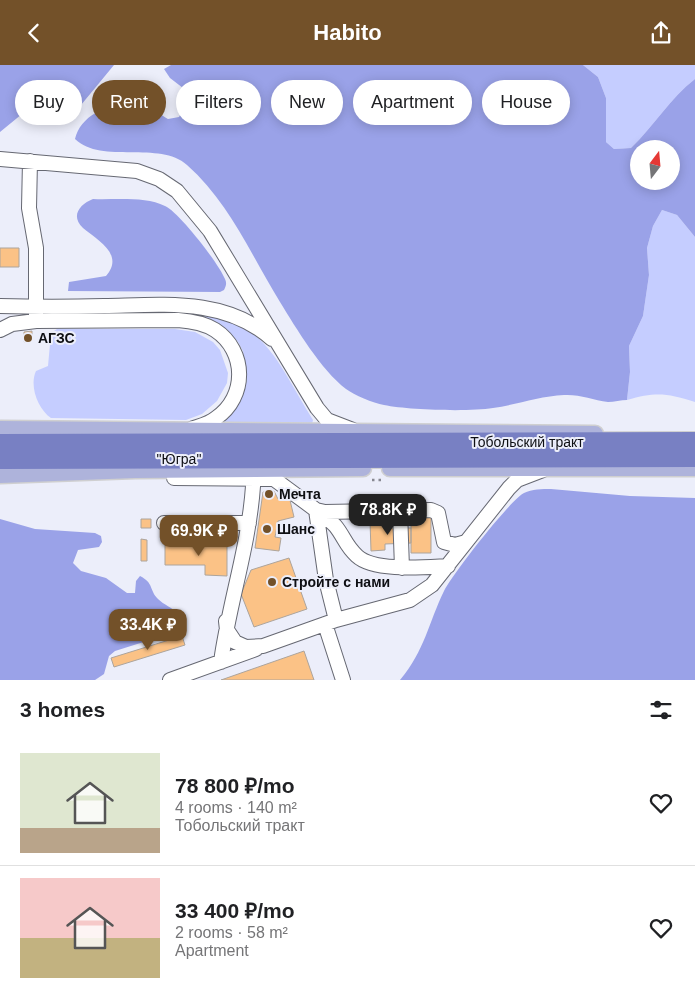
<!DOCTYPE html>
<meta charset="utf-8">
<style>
:root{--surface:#fff;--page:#f6f6f6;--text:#202124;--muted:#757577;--line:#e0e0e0;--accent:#735129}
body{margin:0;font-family:Helvetica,sans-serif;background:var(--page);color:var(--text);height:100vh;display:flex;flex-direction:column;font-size:19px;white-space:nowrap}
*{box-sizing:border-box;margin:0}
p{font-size:16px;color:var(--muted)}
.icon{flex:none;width:28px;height:28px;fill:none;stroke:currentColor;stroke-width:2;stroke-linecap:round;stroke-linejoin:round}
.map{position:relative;height:615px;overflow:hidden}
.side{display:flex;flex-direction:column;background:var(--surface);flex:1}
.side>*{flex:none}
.guide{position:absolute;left:15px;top:15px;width:665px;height:45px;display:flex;gap:10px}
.needle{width:32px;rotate:16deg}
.buttons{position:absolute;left:630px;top:75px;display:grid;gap:10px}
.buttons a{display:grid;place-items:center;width:50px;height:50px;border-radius:50%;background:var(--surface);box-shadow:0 2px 12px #0003;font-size:25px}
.price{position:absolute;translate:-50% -42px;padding:0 11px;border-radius:10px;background:var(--accent);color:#fff;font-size:16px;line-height:32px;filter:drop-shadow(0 1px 2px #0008)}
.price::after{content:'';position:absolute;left:50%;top:30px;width:15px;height:11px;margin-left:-8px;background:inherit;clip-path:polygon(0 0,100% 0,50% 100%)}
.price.active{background:#222;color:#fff}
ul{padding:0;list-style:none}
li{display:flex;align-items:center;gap:15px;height:125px;padding:0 20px}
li+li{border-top:1px solid var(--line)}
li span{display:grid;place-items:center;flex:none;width:140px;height:100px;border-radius:0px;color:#555}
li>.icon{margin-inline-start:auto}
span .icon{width:60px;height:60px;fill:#fffc;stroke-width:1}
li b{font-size:21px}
h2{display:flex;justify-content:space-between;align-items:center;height:60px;padding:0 20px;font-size:21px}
.chip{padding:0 18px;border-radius:22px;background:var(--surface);box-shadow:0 2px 12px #0003;font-size:18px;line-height:45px}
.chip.active{background:var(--accent);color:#fff}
header{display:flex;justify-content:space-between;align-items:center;height:65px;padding:0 20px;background:var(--accent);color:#fff;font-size:22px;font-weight:700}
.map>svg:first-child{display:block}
.green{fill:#c5cdff}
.forest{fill:#9aa2e8;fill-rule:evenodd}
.building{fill:#fbc286;stroke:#aca49c}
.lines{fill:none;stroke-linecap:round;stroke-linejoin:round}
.minor-casing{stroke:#666872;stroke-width:16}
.major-casing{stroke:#cfcfd0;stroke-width:19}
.highway-casing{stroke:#cfcfd0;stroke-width:22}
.path{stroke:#878891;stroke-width:2.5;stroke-dasharray:2.5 4;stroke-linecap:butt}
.minor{stroke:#fff;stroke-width:14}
.major{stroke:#aeb3db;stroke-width:16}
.highway{stroke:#7880c3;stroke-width:20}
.poi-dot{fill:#735129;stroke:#eceefa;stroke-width:2}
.labels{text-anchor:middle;stroke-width:4;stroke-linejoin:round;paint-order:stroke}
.poi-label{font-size:14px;font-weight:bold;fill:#0e0f13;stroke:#eceefa;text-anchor:start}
.street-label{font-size:14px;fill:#0e0f13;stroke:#eceefa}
</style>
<header><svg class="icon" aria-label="back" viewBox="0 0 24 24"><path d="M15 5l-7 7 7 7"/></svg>Habito<svg class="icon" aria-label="share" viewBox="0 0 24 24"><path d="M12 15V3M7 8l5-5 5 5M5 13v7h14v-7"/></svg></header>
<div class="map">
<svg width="695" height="615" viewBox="0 0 695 615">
<rect width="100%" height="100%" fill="#eceefa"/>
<!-- green -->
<path class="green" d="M 583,0 L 695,0 L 695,14 C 670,33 654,61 631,83 L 614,84 L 606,77 L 606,33 L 598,12 Z
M 662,145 L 677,150 L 695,172 L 695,337 C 667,328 655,327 627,335 L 630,307 L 629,281 L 643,251 L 649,210 L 647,183 L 653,161 Z
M 181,246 C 265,251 274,292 313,355 L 312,359 L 218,361 L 236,342 L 245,324 L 247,313 L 243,286 L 238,277 L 226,264 L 218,259 L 60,250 Z
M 57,264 L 175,264 L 195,267 L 213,277 L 220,285 L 228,308 L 227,318 L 217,336 L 202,349 L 186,355 L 51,353 C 38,344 29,321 36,306 L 48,301 L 51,268 Z"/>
<!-- forest -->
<path class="forest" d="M 0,0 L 114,0 L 81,40 L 70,49 L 46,47 L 22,49 L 0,67 Z
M 171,0 L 583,0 L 598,12 L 606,33 L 606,77 L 614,84 L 631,83 C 654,61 670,33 695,14 L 695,172 L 677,150 L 662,145 L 653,161 L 647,183 L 649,210 L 643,251 L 629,281 L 630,307 L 627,335 C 621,335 614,337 608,337 C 593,335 579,329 564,330 C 540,331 516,340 493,343 C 468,347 409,345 384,340 C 373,338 354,330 346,324 C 321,305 296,263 280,237 C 251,190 229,137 187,100 C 160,75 102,100 75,74 C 82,45 120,34 147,42 C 154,44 161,50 168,54 L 179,52 L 186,39 L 183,23 L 170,13 L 164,4 ZM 639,84 L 671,84 L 671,116 L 639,116 Z
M 93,134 C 115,135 145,131 165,141 C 179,147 219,199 225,214 C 227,218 226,221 224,225 L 220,227 L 68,226 L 69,217 L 106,211 C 125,189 97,175 83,163 C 70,151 80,139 93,134 Z
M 551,424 L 630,431 L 695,433 L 695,615 L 400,615 C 425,585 428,559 444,526 C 451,511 511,434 524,428 C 532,424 542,424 551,424 Z
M 0,454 L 35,464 L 95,468 L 101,471 L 102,477 L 99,482 L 78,485 L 73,498 L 81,506 L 106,513 L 127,528 L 135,528 L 136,516 L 140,511 C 154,518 149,525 158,534 C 164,540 172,542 178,549 L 178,562 L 169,569 L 115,586 L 109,591 L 104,609 L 95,615 L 0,615 Z"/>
<!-- building -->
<path class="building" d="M 0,183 L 19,183 L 19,202 L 0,202 Z
M 32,266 L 32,276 L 24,277 L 24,267 Z
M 274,426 L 278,434 L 289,431 L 294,452 L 278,456 L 275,472 L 281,473 L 279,486 L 255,483 L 263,427 Z
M 431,451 L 431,488 L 411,488 L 411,452 Z
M 141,454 L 151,454 L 151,463 L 141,463 Z
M 370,456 L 384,456 L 384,463 L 411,463 L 411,478 L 385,479 L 385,485 L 371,486 Z
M 141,474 L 147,475 L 147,496 L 141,496 Z
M 165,478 L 227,479 L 227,511 L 205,510 L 205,500 L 165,500 Z
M 289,493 L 307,544 L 254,562 L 241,529 L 251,505 Z
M 182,571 L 185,580 L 114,602 L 111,593 Z
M 304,586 L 314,615 L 221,615 Z"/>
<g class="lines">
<defs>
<path id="minor" d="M 0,94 L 137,106 L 159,114 L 177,126 L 210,166 L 317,343 L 327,355 L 353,365
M 30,96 L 29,143 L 36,183 L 36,250
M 0,241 C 35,242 69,242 104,241 C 162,240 225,232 272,274
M 0,265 L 12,259 L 36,256 L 178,255 C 191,256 204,258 215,265 C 247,286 247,332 216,353 C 209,359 199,361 191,364
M 174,413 L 274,414 L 316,445 L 325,447 L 431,445 L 438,448 L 444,477 L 455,480 L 466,477
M 316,445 L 326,515 L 336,555
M 400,446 L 402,503
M 320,448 C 344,463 341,477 357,491 C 374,507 426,502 448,501
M 164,458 L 249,458
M 226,556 L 227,565 L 235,577 L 246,582 L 263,581 L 336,555 L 410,535 L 432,520 L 509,423 L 517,415 L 543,405
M 325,559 L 343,615
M 221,597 C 229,538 249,481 253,421 L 252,416 L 247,412
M 170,615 L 256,584"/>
<path id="major" d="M 0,364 L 595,369
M 390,403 L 695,403
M 0,410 L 135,405 L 363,403"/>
<path id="highway" d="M 0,379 L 695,377
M 0,394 L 695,392"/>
</defs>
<!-- minor casing -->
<use href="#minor" class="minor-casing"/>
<!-- major casing -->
<use href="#major" class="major-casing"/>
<!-- highway casing -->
<use href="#highway" class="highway-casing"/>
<!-- path -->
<path class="path" d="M 372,415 L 384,415"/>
<!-- minor -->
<use href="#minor" class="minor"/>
<!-- major -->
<use href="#major" class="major"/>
<!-- highway -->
<use href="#highway" class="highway"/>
</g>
<!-- markers -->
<g class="poi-dot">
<circle cx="28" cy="273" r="5"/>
<circle cx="269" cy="429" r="5"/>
<circle cx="267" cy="464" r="5"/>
<circle cx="272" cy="517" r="5"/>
</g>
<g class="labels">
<!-- poi labels -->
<g class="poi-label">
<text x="38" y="278">АГЗС</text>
<text x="279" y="434">Мечта</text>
<text x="277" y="469">Шанс</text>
<text x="282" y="522">Стройте с нами</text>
</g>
<!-- street labels -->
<g class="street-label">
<text x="527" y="382">Тобольский тракт</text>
<text x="179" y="399">"Югра"</text>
</g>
</g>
</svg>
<div class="buttons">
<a><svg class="needle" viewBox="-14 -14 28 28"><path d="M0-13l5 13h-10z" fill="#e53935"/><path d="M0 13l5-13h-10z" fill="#757577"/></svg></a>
</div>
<b class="price active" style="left:388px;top:471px">78.8K ₽</b>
<b class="price" style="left:199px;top:492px">69.9K ₽</b>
<b class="price" style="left:148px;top:586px">33.4K ₽</b>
<div class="guide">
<a class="chip">Buy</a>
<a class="chip active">Rent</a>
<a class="chip">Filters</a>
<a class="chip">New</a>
<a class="chip">Apartment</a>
<a class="chip">House</a>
</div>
</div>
<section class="side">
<h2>3 homes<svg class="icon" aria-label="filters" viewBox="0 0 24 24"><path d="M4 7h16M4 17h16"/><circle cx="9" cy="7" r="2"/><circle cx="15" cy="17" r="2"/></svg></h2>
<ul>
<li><span style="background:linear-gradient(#dfe7d0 75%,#b9a48a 0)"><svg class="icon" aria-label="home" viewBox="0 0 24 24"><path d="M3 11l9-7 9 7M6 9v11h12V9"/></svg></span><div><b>78 800 ₽/mo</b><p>4 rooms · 140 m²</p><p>Тобольский тракт</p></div><svg class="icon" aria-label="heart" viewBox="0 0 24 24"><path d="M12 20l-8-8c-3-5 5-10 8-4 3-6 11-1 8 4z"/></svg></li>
<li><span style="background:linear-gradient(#f6c9c9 60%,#c2b280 0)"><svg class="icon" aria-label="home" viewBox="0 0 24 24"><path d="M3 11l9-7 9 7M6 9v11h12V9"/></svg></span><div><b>33 400 ₽/mo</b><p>2 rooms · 58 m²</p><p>Apartment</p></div><svg class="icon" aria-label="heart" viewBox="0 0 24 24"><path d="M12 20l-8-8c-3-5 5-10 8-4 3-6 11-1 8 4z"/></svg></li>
</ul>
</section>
